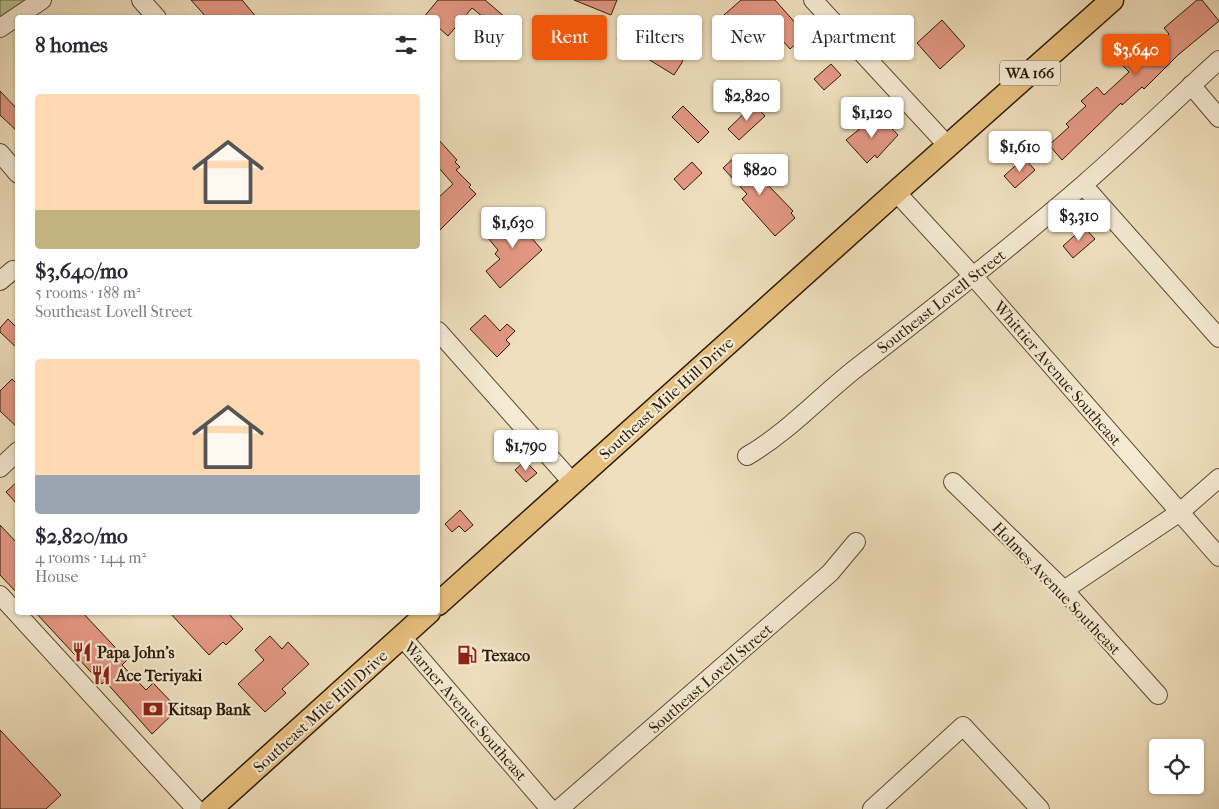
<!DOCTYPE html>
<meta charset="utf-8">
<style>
:root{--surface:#fff;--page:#f7f7f7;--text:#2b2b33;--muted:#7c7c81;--accent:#ea580c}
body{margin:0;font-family:"IM FELL French Canon",serif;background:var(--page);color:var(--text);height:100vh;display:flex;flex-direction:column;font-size:19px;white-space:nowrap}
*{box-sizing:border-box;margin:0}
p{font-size:16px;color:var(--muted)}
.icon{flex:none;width:28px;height:28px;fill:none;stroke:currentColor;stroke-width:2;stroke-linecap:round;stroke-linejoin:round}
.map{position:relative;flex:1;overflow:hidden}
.details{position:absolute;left:15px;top:15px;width:425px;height:600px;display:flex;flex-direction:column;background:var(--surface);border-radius:5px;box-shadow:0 1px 4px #0004}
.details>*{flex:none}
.banner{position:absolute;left:455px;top:15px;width:475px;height:45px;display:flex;gap:10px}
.tools{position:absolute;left:1149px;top:739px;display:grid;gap:10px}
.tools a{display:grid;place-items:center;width:55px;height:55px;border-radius:5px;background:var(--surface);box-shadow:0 1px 4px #0004;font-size:25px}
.price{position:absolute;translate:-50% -42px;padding:0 11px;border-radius:5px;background:#fff;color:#222;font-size:16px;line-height:32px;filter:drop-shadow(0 1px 2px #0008)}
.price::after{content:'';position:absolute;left:50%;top:30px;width:15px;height:11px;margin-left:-8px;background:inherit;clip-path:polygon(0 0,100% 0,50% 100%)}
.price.selected{background:var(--accent);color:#fff}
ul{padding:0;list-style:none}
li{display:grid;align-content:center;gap:10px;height:265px;padding:0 20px}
li span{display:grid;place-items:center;height:155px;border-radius:5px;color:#555}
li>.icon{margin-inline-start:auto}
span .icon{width:90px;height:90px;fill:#fffc;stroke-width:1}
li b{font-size:21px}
h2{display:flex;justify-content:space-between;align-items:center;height:60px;padding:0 20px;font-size:21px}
.tag{padding:0 18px;border-radius:5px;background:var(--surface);box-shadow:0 1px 4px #0004;font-size:18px;line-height:45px}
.tag.selected{background:var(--accent);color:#fff}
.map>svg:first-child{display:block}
.green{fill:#b9c291;stroke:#736e4c}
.building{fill:#e49884;stroke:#2d1b07}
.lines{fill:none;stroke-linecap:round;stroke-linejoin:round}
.minor-casing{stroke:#5e4c34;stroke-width:20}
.major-casing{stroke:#2d1b07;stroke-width:25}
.minor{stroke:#f5ead4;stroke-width:18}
.major{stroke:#e8c07e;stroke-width:22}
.labels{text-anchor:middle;stroke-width:4.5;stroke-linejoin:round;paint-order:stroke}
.shield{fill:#f5ead4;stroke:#695944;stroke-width:1}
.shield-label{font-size:15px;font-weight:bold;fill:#2d1b07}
.street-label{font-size:16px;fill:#2d1b07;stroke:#f5ead4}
.poi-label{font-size:16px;font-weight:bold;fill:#2d1b07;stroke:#f5ead4;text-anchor:start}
</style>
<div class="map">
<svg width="1219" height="809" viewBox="0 0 1219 809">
<rect width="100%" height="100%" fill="#efdfbd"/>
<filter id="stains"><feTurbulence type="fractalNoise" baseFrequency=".004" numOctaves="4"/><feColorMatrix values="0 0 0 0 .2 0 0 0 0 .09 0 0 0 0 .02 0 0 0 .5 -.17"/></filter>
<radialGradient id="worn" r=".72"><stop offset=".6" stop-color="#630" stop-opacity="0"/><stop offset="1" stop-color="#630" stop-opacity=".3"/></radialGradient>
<!-- green -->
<path class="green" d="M 0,0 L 42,0 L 0,28 Z"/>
<!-- building -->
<path class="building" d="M 191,0 L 242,0 L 257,18 L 207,18 Z
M 438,0 L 485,0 L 506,18 L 497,28 L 472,8 L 448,36 L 438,27 L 438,18 L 423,18 Z
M 574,0 L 617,0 L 611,15 Z
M 741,0 L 775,0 L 806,35 L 790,49 L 776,33 L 765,43 L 762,40 L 748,52 L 731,31 L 726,35 L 715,23 Z
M 1197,0 L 1202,0 L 1219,21 L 1178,55 L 1144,89 L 1142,87 L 1122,105 L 1121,103 L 1062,160 L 1049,145 L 1069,127 L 1066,124 L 1086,106 L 1081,101 L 1097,87 L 1104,95 L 1129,72 L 1123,66 L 1138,52 L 1143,57 L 1169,34 L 1164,28 Z
M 942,20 L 965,46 L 940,69 L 917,43 Z
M 626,25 L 683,61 L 674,75 L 617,40 Z
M 831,64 L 841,75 L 824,90 L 814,79 Z
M 0,91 L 18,110 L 18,132 L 0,115 Z
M 754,104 L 765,116 L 739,140 L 728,129 Z
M 683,106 L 709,132 L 698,143 L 672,117 Z
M 878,114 L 898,135 L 877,158 L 875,155 L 867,163 L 846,140 Z
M 438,139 L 457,160 L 455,162 L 460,167 L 456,170 L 471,185 L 469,187 L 476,194 L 438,232 L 438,198 L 453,184 L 438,167 Z
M 738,154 L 793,211 L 791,213 L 795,218 L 775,236 L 742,199 L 747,194 L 723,168 Z
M 1024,158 L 1035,170 L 1015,188 L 1004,176 Z
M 692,162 L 702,173 L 684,190 L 674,179 Z
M 520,211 L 536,230 L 529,235 L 542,250 L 500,288 L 486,271 L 500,259 L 495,254 L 498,250 L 488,238 Z
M 1084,227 L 1095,239 L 1073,258 L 1063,246 Z
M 485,315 L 500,331 L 507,324 L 515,331 L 506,340 L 510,344 L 497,357 L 470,329 Z
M 8,319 L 18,329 L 18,349 L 0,332 L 0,328 Z
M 12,379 L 18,385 L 18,428 L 0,411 L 0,391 Z
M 525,461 L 537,473 L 526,482 L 515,470 Z
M 18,481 L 18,505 L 6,492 Z
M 460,510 L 473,525 L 465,532 L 459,526 L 452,532 L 445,524 Z
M 0,525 L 18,544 L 18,594 L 0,575 Z
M 35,612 L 82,612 L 127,660 L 122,665 L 146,690 L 153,683 L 178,709 L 152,734 L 105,681 L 102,684 Z
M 169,612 L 227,612 L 243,629 L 226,645 L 223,642 L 209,655 Z
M 270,636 L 282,649 L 288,642 L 309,664 L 282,689 L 286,693 L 265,712 L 238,684 L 264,660 L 255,650 Z
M 0,730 L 61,795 L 46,809 L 0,809 Z"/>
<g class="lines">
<defs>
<path id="minor" d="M 141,0 L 157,18
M 813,0 L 948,146
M 0,28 L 42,0
M 1191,85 L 1219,118
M 0,153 L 18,174
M 1083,185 L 1219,338
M 896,192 L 974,277 L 1219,557
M 0,281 L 13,270
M 438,331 L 572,482
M 747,456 C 790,431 821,395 859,366 C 935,307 1010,248 1083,185 C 1129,145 1173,102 1219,60
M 0,468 L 18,451
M 953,482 L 1064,590 L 1158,695
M 1064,590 L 1180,512 L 1219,478
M 0,595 L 196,809
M 402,637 L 550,809
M 559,809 L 830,573 L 856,542
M 872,809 L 963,726 L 1040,809"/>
<path id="major" d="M 438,604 L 896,192 L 1112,0
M 211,809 L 429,612"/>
</defs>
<!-- minor casing -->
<use href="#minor" class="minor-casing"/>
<!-- major casing -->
<use href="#major" class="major-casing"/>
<!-- minor -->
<use href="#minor" class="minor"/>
<!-- major -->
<use href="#major" class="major"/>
</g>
<!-- icons -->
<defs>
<symbol id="restaurant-bare" viewBox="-9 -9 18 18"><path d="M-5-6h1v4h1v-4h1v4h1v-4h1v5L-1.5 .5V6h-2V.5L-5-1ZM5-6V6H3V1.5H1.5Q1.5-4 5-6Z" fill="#8f2418" stroke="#f5ead4" stroke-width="2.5" paint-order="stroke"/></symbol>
<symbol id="fuel-bare" viewBox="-9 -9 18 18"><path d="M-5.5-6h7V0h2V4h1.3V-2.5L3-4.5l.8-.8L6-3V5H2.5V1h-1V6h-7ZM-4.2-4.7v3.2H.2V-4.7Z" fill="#8f2418" stroke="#f5ead4" stroke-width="2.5" paint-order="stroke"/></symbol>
<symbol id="bank-bare" viewBox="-9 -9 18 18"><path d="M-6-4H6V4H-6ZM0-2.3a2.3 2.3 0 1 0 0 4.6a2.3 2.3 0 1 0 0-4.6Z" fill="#8f2418" stroke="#f5ead4" stroke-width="2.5" paint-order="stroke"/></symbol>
</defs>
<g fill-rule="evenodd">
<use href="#restaurant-bare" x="68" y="638" width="28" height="28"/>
<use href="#fuel-bare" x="453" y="641" width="28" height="28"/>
<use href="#restaurant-bare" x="87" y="661" width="28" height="28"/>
<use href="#bank-bare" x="139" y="695" width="28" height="28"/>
</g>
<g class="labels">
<!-- shield labels -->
<rect class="shield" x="1000" y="60.5" width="60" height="25" rx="4"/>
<g class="shield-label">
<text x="1030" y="78">WA 166</text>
</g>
<!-- street labels -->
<g class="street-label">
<text transform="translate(941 301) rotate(-38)" y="6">Southeast Lovell Street</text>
<text transform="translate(1058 373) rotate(49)" y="6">Whittier Avenue Southeast</text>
<text transform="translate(666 398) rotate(-42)" y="6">Southeast Mile Hill Drive</text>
<text transform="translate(1057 588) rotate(46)" y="6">Holmes Avenue Southeast</text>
<text transform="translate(710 678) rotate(-41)" y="6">Southeast Lovell Street</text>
<text transform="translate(320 711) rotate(-42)" y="6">Southeast Mile Hill Drive</text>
<text transform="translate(466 711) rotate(49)" y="6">Warner Avenue Southeast</text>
</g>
<!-- poi labels -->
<g class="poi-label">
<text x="97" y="658">Papa John's</text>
<text x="482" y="661">Texaco</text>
<text x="116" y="681">Ace Teriyaki</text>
<text x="168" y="715">Kitsap Bank</text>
</g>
</g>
<rect width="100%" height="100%" filter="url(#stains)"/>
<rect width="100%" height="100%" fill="url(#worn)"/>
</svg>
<div class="tools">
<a><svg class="icon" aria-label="locate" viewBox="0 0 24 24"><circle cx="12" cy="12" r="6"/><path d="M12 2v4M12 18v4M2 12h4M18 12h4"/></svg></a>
</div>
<b class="price selected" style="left:1136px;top:76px">$3,640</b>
<b class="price" style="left:747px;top:122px">$2,820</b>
<b class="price" style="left:872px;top:139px">$1,120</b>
<b class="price" style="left:1020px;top:173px">$1,610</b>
<b class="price" style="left:760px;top:196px">$820</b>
<b class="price" style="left:1079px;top:242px">$3,310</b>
<b class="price" style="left:513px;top:249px">$1,630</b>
<b class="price" style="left:526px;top:472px">$1,790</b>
<div class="banner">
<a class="tag">Buy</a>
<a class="tag selected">Rent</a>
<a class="tag">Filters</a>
<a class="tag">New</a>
<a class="tag">Apartment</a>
</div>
<section class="details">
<h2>8 homes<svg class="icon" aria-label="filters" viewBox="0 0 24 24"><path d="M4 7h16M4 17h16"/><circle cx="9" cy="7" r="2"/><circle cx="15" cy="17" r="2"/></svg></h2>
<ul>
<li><span style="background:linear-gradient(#ffd9b3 75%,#c2b280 0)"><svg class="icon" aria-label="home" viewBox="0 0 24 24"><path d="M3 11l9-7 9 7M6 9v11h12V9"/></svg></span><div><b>$3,640/mo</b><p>5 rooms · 188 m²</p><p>Southeast Lovell Street</p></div></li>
<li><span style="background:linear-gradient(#ffd9b3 75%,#9aa5b1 0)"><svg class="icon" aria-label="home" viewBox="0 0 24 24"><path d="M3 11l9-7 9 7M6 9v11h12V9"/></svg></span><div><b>$2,820/mo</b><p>4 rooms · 144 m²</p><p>House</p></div></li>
</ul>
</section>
</div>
